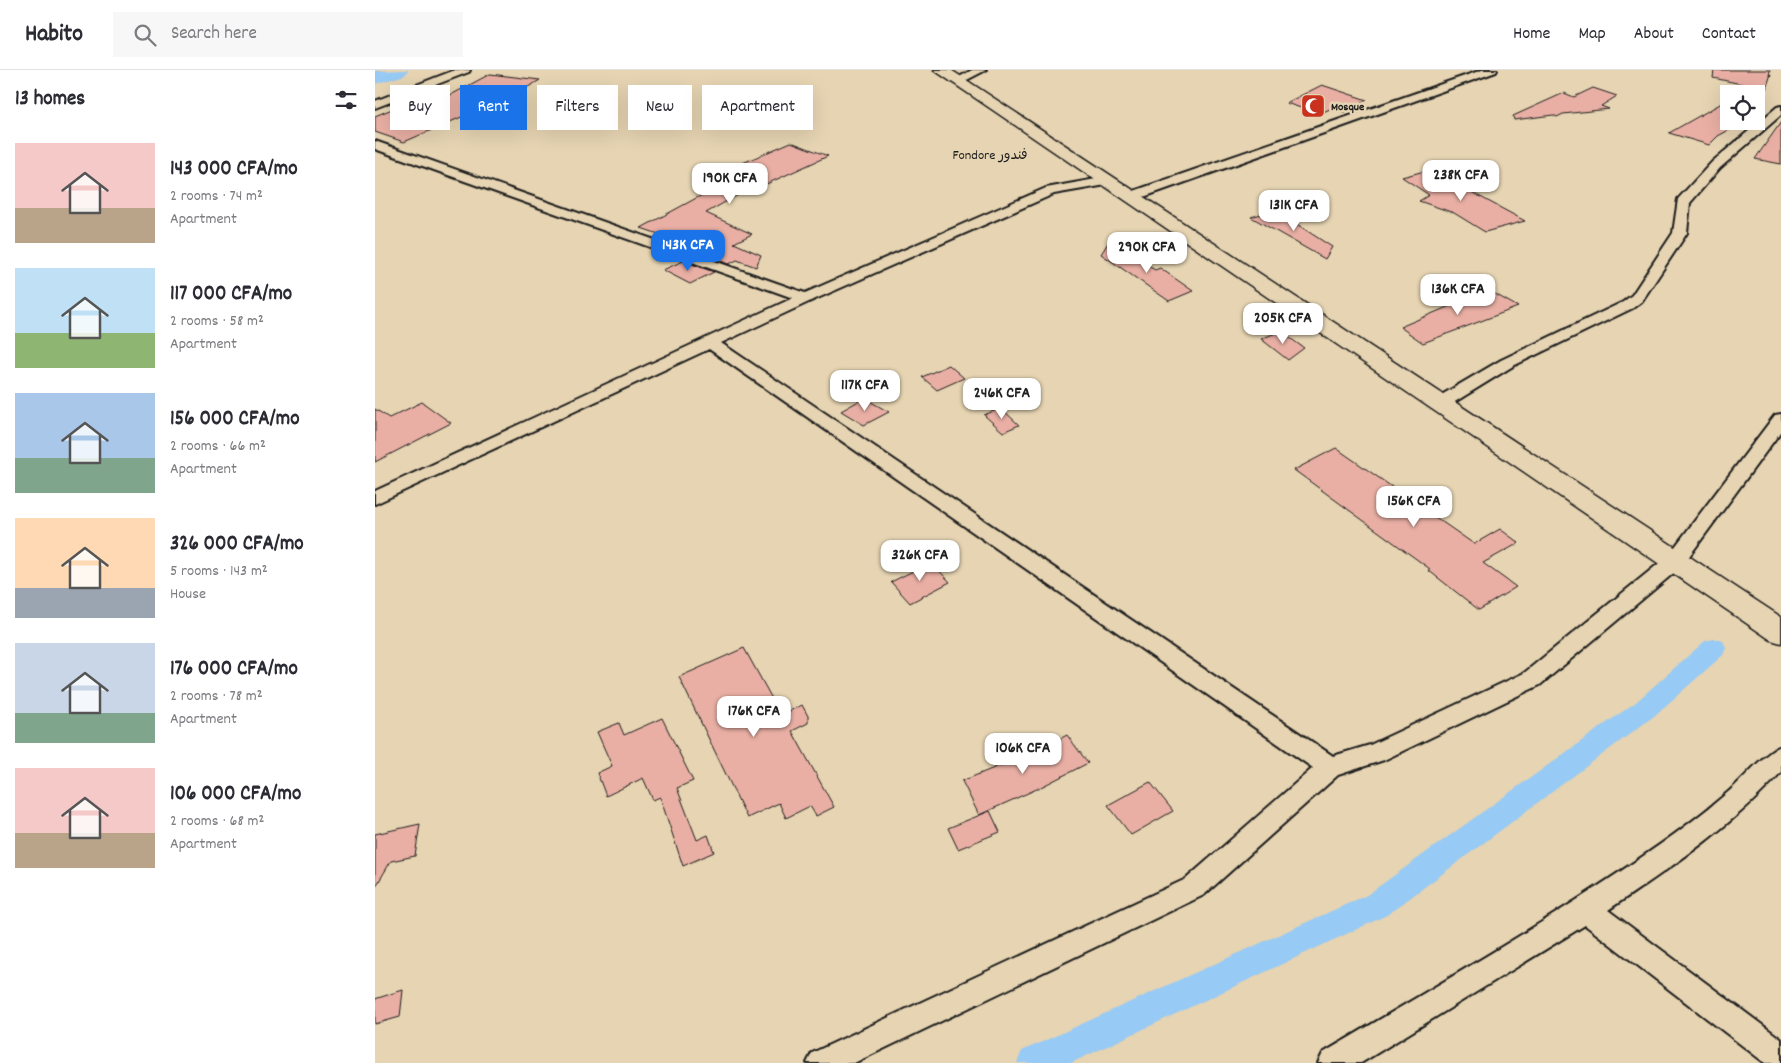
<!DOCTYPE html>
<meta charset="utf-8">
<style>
:root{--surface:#fff;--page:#f7f7f7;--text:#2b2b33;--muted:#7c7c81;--line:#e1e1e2;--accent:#1a73e8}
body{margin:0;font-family:Dekko,"Playpen Sans Arabic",sans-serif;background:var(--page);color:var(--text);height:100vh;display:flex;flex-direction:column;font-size:19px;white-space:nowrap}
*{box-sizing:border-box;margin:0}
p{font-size:16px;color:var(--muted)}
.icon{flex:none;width:28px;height:28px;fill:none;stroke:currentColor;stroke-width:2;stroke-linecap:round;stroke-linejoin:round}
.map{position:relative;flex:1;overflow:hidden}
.sheet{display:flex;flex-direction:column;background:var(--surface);width:375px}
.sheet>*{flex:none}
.top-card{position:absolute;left:15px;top:15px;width:475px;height:45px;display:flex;gap:10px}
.fabs{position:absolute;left:1345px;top:15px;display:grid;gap:10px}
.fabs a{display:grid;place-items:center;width:45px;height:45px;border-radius:0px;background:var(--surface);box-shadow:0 5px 20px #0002;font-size:25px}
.price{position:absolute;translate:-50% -42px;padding:0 11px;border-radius:10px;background:#fff;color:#222;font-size:16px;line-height:32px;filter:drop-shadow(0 1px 2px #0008)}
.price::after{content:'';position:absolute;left:50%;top:30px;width:15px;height:11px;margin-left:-8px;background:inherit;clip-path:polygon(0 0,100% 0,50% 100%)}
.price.selected{background:var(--accent);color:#fff}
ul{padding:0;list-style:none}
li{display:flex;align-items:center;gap:15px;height:125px;padding:0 15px}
li span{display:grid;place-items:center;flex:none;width:140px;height:100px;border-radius:0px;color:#555}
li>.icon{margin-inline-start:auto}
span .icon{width:60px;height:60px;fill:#fffc;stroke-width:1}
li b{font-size:21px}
h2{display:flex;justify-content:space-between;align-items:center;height:60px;padding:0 15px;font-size:21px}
.tag{padding:0 18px;border-radius:0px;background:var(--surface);box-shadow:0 5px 20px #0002;font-size:18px;line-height:45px}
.tag.selected{background:var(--accent);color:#fff}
header{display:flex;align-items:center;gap:30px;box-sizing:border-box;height:70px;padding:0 25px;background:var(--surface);border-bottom:1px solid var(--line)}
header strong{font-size:24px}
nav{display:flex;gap:28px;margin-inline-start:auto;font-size:18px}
.search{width:350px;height:45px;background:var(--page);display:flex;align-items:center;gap:12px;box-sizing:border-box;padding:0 18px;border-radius:0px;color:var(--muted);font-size:19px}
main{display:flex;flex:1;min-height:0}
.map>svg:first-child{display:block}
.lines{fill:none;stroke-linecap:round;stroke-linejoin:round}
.canal{fill:#97caf5;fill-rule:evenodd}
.river{fill:#97caf5;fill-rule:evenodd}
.building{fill:#e9afa4;stroke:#1c1c1c}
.street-casing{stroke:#1c1c1c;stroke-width:4}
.secondary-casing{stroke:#1c1c1c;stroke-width:3}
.street{fill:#e6d4b2;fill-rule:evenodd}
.secondary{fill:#e6d4b2;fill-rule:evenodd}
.labels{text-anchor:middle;stroke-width:5;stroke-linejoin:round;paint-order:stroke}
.far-poi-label{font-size:12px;font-weight:bold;fill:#1c1c1c;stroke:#e6d4b2;text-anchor:start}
.far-neighbourhood-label{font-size:14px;fill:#1c1c1c;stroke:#e6d4b2}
</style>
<header>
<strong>Habito</strong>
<div class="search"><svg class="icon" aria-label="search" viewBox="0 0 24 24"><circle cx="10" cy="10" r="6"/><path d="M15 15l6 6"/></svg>Search here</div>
<nav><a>Home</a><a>Map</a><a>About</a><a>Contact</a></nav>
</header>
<main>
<section class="sheet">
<h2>13 homes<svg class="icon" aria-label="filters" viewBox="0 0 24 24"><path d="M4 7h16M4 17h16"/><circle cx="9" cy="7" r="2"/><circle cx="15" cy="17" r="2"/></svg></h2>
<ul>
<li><span style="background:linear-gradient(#f6c9c9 65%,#b9a48a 0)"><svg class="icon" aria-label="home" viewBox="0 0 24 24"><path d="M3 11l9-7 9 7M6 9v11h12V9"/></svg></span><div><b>143 000 CFA/mo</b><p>2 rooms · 74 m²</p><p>Apartment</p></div></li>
<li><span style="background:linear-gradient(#bfe0f5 65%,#8fb573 0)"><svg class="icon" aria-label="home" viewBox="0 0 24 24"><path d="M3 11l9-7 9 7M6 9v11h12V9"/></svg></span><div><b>117 000 CFA/mo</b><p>2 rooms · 58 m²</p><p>Apartment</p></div></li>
<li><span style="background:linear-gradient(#a9c7e8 65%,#7fa58c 0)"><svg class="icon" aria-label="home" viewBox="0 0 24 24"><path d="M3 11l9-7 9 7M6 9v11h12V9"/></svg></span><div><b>156 000 CFA/mo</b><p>2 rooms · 66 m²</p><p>Apartment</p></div></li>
<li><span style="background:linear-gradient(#ffd9b3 70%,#9aa5b1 0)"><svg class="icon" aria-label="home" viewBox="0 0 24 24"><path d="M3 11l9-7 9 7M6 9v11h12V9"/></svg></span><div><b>326 000 CFA/mo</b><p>5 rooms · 143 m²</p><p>House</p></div></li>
<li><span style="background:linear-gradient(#c9d6e8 70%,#7fa58c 0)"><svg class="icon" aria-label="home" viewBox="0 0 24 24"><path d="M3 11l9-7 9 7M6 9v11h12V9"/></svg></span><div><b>176 000 CFA/mo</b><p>2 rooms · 78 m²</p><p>Apartment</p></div></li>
<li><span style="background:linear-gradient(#f6c9c9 65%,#b9a48a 0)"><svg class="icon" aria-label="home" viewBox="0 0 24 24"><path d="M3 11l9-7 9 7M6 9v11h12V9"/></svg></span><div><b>106 000 CFA/mo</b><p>2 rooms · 68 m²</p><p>Apartment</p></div></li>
</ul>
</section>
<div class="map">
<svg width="1406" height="993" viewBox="0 0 1406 993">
<rect width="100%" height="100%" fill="#e6d4b2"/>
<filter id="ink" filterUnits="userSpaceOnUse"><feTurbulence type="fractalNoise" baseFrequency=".02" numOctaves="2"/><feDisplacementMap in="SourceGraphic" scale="10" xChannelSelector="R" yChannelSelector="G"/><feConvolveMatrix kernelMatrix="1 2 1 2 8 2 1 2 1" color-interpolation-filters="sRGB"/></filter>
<g filter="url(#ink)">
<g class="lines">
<!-- canal -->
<path class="canal" d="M 1339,569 L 1348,571 L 1351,578 L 1348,585 L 1279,646 L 1012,845 L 696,993 L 642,993 L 647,981 L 992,825 L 1261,632 L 1330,571 Z"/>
<!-- river -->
<path class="river" d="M 33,0 L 30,5 L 0,14 L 0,1 Z"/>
</g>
<!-- building -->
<path class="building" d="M 1339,0 L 1395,0 L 1394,6 L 1396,4 L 1391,19 L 1386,18 L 1381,25 L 1381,24 L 1363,24 L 1376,16 L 1338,8 Z
M 115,4 L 165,10 L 107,44 L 98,42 L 29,72 L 0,62 L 0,46 L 39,30 L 57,35 Z
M 947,15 L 992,30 L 969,42 L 957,38 L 944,44 L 911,33 Z
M 1218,18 L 1242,26 L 1226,36 L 1234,39 L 1188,44 L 1182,47 L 1178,45 L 1139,50 L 1138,46 L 1189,23 L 1199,27 Z
M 1354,29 L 1354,51 L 1363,51 L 1358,58 L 1343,66 L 1334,75 L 1294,63 Z
M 1406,52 L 1406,94 L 1380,89 Z
M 416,72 L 453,86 L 376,121 L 373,119 L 331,143 L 377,164 L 359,173 L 386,185 L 381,197 L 362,190 L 354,194 L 324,183 L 331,180 L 266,158 L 351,112 L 338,106 Z
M 1057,99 L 1087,117 L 1150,151 L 1110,162 L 1079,143 L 1044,131 L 1054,125 L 1027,107 Z
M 900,140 L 957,177 L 950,189 L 876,147 Z
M 733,173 L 780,200 L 785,198 L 818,221 L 794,231 L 726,184 Z
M 308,191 L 339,202 L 315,214 L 288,200 Z
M 1113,220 L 1143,237 L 1048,273 L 1025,257 Z
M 905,261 L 929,278 L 913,290 L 886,269 Z
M 574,295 L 589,308 L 562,320 L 547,307 Z
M 489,328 L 514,342 L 489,355 L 466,341 Z
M 47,332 L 76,353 L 0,392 L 0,339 L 14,348 Z
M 626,338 L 644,355 L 628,362 L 609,345 Z
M 961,378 L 1099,474 L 1125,459 L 1144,473 L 1108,493 L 1141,517 L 1104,540 L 1053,500 L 1055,499 L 919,400 Z
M 556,492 L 575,512 L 535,533 L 516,512 Z
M 369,578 L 406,645 L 427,635 L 433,646 L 433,653 L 417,661 L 459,737 L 441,746 L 435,736 L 411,748 L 404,733 L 372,748 L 304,607 Z
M 287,648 L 318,711 L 302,718 L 322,770 L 333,765 L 339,782 L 308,796 L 285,727 L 278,730 L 268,708 L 231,726 L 222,703 L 237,696 L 222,662 L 244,653 L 249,665 Z
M 692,665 L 713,693 L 664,718 L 604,745 L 587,711 L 634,692 L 631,688 L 650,680 L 654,685 Z
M 775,712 L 798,741 L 756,765 L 733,735 Z
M 615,741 L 625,762 L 583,779 L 573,758 Z
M 45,754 L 40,786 L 16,791 L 0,818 L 0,764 Z
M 28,920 L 25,947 L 0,954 L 0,929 Z"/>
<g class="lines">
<defs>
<path id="street" d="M 80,0 L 95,0 L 94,2 L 0,38 L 0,31 Z
M 597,0 L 611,0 L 586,13 L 582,14 L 577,11 Z
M 1107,0 L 1122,0 L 1121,2 L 760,130 L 755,131 L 748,127 L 750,124 Z
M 1406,36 L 1406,45 L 1345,98 L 1315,133 L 1312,163 L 1267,231 L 1258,238 L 1138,296 L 1070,338 L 1058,338 L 1056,334 L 1058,330 L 1126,290 L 1248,232 L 1257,225 L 1298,163 L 1303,129 L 1337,92 L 1402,37 Z
M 0,71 L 430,223 L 671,118 L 732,107 L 737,108 L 738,111 L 737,114 L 679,124 L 436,231 L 346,273 L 958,686 L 995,675 L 1149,603 L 1293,486 L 1400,345 L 1406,344 L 1406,361 L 1307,496 L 1165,615 L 1009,690 L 963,705 L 829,825 L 479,993 L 432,993 L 437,983 L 811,809 L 938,698 L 334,279 L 0,434 L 0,421 L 418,228 L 0,79 Z
M 1406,676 L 1406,702 C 1357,757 1293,799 1233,840 L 1406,969 L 1406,993 L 1390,993 L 1210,855 L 986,993 L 943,993 L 948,983 C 1061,916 1175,851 1283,776 C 1307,759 1330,742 1352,723 C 1367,711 1390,682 1406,676 Z"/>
<path id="secondary" d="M 559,0 L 576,0 L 1406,547 L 1406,573 L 1396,570 Z"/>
</defs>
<!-- street casing -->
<use href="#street" class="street-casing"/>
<!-- secondary casing -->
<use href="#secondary" class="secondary-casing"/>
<!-- street -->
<use href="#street" class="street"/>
<!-- secondary -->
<use href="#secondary" class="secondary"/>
</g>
</g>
<!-- icons -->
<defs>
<symbol id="mosque-square" viewBox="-11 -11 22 22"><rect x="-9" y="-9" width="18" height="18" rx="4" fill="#c8321e" stroke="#e6d4b2"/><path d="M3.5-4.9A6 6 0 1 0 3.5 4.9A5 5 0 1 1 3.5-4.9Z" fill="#fff"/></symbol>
</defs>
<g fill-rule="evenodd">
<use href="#mosque-square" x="924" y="22" width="28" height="28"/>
</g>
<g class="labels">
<!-- far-poi labels -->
<g class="far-poi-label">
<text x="956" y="40">Mosque</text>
</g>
<!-- far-neighbourhood labels -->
<g class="far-neighbourhood-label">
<text x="615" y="89">Fondore فندور</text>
</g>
</g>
</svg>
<div class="fabs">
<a><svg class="icon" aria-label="locate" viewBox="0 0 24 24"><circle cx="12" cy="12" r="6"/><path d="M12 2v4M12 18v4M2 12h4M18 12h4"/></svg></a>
</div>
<b class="price" style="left:1086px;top:132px">238K CFA</b>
<b class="price" style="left:355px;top:135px">190K CFA</b>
<b class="price" style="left:919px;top:162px">131K CFA</b>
<b class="price selected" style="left:313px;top:202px">143K CFA</b>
<b class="price" style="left:772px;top:204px">290K CFA</b>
<b class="price" style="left:1083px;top:246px">136K CFA</b>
<b class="price" style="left:908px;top:275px">205K CFA</b>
<b class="price" style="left:490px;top:342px">117K CFA</b>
<b class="price" style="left:627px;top:350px">246K CFA</b>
<b class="price" style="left:1039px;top:458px">156K CFA</b>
<b class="price" style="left:545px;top:512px">326K CFA</b>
<b class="price" style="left:379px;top:668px">176K CFA</b>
<b class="price" style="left:648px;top:705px">106K CFA</b>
<div class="top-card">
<a class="tag">Buy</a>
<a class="tag selected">Rent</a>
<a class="tag">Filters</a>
<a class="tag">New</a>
<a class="tag">Apartment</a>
</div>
</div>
</main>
